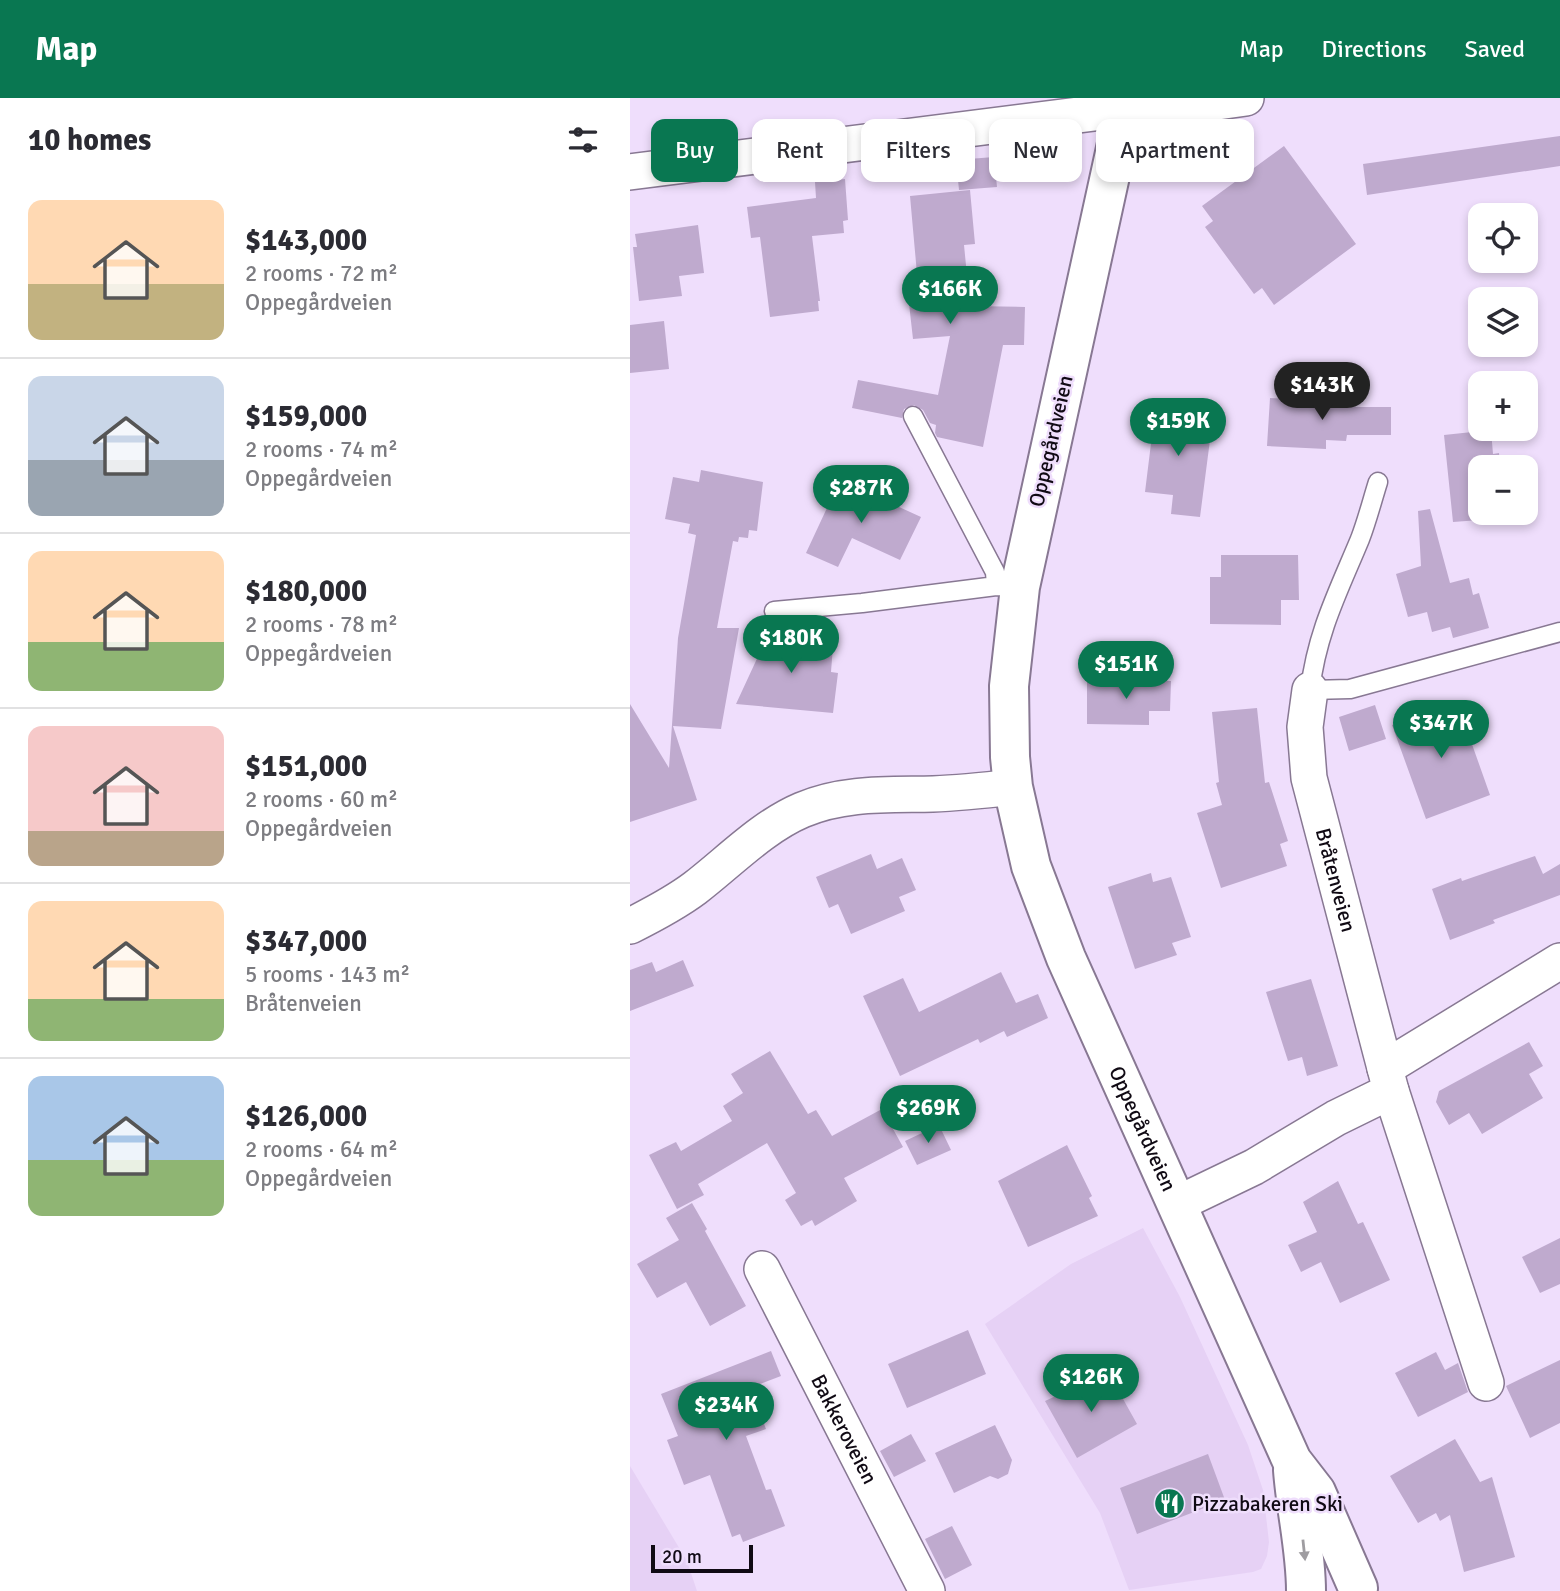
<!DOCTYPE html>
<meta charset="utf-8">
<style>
:root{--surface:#fff;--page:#f7f7f7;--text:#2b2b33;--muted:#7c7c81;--line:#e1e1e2;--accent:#097751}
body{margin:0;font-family:Signika,sans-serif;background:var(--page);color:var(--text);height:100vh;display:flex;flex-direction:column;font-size:26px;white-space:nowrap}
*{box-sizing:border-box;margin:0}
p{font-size:23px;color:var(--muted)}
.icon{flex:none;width:38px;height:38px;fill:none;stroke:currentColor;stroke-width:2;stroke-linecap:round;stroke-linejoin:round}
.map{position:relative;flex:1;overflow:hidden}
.sheet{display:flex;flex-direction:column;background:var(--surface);width:630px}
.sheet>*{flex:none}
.hud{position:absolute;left:21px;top:21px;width:665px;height:63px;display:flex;gap:14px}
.controls{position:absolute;left:838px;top:105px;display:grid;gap:14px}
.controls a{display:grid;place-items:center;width:70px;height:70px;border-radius:14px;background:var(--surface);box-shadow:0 4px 10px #0003;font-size:35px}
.scale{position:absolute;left:21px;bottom:18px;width:102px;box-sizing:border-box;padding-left:7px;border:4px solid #100a14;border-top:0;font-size:19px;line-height:24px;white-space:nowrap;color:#100a14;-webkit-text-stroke:5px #efdefc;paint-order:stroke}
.price{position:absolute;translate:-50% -60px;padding:0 16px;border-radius:24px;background:var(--accent);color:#fff;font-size:23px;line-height:46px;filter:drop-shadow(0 2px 4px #0008)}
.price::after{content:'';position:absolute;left:50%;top:42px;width:21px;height:16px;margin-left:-10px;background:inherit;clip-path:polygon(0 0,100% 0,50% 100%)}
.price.active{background:#222;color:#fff}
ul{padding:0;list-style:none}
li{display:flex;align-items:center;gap:21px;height:175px;padding:0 28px}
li+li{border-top:2px solid var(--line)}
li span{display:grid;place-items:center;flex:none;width:196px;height:140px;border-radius:14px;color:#555}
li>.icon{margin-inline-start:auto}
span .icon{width:84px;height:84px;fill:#fffc;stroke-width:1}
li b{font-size:30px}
h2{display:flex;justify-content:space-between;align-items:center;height:84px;padding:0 28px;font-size:30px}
.pill{padding:0 24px;border-radius:14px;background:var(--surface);box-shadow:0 4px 10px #0003;font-size:24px;line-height:63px}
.pill.active{background:var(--accent);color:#fff}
header{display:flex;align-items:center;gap:42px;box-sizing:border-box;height:98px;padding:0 35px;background:var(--accent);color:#fff}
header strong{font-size:33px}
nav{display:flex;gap:38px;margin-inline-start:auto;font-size:24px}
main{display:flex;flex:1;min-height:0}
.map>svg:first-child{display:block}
.built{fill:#e6d1f5}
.building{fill:#bfaace}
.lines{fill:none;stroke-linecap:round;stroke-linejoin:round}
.lane-casing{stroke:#887893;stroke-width:21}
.street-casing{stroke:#887893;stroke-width:38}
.secondary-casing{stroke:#887893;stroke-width:42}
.lane{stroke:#fff;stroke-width:18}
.street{stroke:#fff;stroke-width:35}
.secondary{stroke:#fff;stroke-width:38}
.oneway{fill:#9f9da1}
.labels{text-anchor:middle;stroke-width:5;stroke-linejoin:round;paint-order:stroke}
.street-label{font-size:21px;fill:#100a14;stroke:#efdefc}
.poi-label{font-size:21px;fill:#100a14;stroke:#efdefc;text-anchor:start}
</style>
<header>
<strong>Map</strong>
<nav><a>Map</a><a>Directions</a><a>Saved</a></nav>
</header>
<main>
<section class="sheet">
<h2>10 homes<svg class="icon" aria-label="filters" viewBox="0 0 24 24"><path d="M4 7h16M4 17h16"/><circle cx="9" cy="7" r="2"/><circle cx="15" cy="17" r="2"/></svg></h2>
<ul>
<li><span style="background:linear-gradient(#ffd9b3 60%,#c2b280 0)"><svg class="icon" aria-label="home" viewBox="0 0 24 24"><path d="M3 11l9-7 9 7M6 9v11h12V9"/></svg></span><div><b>$143,000</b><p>2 rooms · 72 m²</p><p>Oppegårdveien</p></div></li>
<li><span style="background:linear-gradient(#c9d6e8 60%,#9aa5b1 0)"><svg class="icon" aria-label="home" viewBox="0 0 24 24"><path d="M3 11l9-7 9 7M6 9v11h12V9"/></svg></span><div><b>$159,000</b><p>2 rooms · 74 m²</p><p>Oppegårdveien</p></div></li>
<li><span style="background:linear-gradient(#ffd9b3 65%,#8fb573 0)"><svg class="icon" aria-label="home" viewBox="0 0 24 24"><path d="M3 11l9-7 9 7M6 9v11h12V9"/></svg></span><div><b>$180,000</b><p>2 rooms · 78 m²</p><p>Oppegårdveien</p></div></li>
<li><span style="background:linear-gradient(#f6c9c9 75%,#b9a48a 0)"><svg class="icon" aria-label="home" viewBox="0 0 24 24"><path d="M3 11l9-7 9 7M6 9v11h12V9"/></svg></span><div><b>$151,000</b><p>2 rooms · 60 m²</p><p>Oppegårdveien</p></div></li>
<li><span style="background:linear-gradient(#ffd9b3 70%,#8fb573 0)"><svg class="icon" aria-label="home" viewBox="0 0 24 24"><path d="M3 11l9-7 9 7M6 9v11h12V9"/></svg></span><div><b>$347,000</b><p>5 rooms · 143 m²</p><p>Bråtenveien</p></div></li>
<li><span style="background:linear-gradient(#a9c7e8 60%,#8fb573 0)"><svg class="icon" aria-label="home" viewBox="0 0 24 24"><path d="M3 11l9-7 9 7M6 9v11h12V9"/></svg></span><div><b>$126,000</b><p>2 rooms · 64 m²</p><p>Oppegårdveien</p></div></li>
</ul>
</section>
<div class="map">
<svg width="930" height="1493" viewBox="0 0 930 1493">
<rect width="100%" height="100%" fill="#efdefc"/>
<!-- built -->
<path class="built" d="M 513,1130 L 550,1199 L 618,1347 L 633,1392 L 639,1444 L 637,1458 L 631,1471 L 623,1474 L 499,1492 L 470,1415 L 355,1226 L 441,1166 Z
M 0,1368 L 57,1463 L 67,1493 L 0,1493 Z"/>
<!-- building -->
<path class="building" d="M 930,38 L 930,68 L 737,97 L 733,66 Z
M 654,48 L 726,146 L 644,207 L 632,190 L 624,196 L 591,151 L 575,129 L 583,123 L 572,108 Z
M 364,59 L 367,89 L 329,92 L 326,62 Z
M 215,81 L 218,122 L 213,123 L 214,135 L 182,138 L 190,203 L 188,203 L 189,213 L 140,219 L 130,139 L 121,140 L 117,109 L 186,100 L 185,84 Z
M 340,92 L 345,146 L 334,147 L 340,208 L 395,209 L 394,247 L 373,247 L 353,349 L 307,339 L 305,335 L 306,327 L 300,325 L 293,312 L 284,307 L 274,311 L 272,320 L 222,310 L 228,282 L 308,297 L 320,238 L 283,241 L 277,188 L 288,187 L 280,98 Z
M 68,127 L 74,175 L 49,178 L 52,198 L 9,203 L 3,149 L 7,149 L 5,136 Z
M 34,223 L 39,271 L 0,275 L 0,227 Z
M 640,300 L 719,304 L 718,309 L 761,309 L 761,337 L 717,337 L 716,343 L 696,342 L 696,351 L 637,348 Z
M 526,305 L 573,312 L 570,341 L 580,342 L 570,419 L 541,416 L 543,397 L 515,394 Z
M 861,332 L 863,356 L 869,355 L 870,369 L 850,369 L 850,415 L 875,415 L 876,420 L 823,424 L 814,337 Z
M 71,372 L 133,384 L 127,433 L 119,432 L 118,440 L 109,439 L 108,444 L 103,443 L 87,530 L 109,530 L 91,631 L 43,628 L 67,702 L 0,724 L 0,606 L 39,670 L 48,540 L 66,437 L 58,435 L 60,426 L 35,421 L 43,379 L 69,384 Z
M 210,382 L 291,419 L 270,462 L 222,440 L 208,469 L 176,455 Z
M 800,411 L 820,485 L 839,480 L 843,497 L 849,495 L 859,530 L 823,540 L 820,529 L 802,534 L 797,514 L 778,519 L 766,476 L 791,468 L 788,413 Z
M 591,457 L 668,457 L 669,502 L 651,502 L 651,527 L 580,526 L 580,479 L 591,479 Z
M 159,523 L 159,544 L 203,548 L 201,574 L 208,575 L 203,615 L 106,606 L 144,524 Z
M 457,582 L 541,583 L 540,613 L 519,613 L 519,627 L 457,626 Z
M 827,604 L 860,697 L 796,721 L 762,627 Z
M 745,607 L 756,641 L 719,653 L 709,619 Z
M 627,610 L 635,685 L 639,684 L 658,743 L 650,746 L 657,768 L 591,790 L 567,715 L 592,707 L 586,685 L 589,684 L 582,614 Z
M 241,756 L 247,771 L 272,760 L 286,792 L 269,799 L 275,813 L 221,836 L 208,806 L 199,810 L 186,779 Z
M 905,758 L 913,776 L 930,766 L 930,797 L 863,822 L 865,825 L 820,842 L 802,791 L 831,780 L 832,783 Z
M 521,775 L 523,784 L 541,779 L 561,839 L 542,845 L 547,857 L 505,871 L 478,789 Z
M 53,862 L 64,888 L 0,913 L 0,872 L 22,864 L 26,874 Z
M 371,874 L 386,905 L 408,896 L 418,920 L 377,939 L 374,933 L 350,945 L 348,941 L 270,978 L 233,898 L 273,880 L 289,914 Z
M 681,881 L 708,968 L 677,978 L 672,959 L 658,963 L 636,894 Z
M 899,944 L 913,968 L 899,976 L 913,1000 L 852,1036 L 839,1015 L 819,1027 L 806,1004 L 809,993 Z
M 140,953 L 178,1016 L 186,1012 L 202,1038 L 252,1011 L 273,1049 L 214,1080 L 227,1103 L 185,1128 L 182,1122 L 171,1128 L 155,1102 L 166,1095 L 137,1045 L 68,1086 L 74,1097 L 47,1111 L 19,1057 L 46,1044 L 51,1053 L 102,1023 L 93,1008 L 113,995 L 101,976 Z
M 309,1027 L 321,1052 L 287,1067 L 275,1043 Z
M 437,1047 L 462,1098 L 459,1100 L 468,1118 L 398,1149 L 368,1083 Z
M 708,1083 L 728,1126 L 733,1124 L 760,1182 L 710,1205 L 691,1164 L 671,1174 L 658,1147 L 687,1134 L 673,1104 Z
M 62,1105 L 77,1131 L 75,1133 L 116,1208 L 80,1228 L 56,1184 L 27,1200 L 7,1166 L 49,1142 L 36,1120 Z
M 930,1140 L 930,1186 L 910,1195 L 892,1159 Z
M 338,1232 L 356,1276 L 277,1310 L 258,1266 Z
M 141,1253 L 151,1278 L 120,1290 L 136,1331 L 116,1338 L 136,1392 L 141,1391 L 155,1428 L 113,1444 L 110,1436 L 102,1439 L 80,1377 L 54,1387 L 37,1342 L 48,1338 L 31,1296 Z
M 806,1254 L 815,1272 L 828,1265 L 838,1294 L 788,1319 L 765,1275 Z
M 930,1262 L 930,1325 L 900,1340 L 876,1288 Z
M 478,1274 L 507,1326 L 447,1360 L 415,1303 Z
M 365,1327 L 382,1362 L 378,1376 L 368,1381 L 360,1378 L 324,1395 L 305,1355 Z
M 281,1336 L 296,1363 L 264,1379 L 250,1353 Z
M 825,1341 L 850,1384 L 862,1379 L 885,1459 L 834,1474 L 820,1417 L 810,1423 L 806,1415 L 788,1425 L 760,1378 Z
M 578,1356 L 595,1402 L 507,1436 L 490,1390 Z
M 322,1428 L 342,1467 L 315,1481 L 295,1441 Z"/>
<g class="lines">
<defs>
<path id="lane" d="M 283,318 L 365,474 L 366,488
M 748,384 C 742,403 737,423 730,441 C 708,494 687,534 680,592 L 720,591 L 930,534
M 144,513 L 232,505 L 366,488 L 390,489"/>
<g id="street">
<path d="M 0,74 L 496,11 L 545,10 L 616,0"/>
<path id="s1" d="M 680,592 L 675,629 L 679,680 L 755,970"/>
<path d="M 0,828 C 22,817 45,805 65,790 C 99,764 132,729 172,712 C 214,694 259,697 303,696 C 330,695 357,692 383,689"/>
<path d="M 761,993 L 856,1285"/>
<path d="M 547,1106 L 624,1069 L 706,1020 L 761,993 L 755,970 L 930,863"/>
<path id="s2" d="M 132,1171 L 297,1493"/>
</g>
<g id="secondary">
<path id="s3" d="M 497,0 L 390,489 L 379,588 L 380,659 L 383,689 L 401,768 L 436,860 L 662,1363 L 686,1394 L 728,1490"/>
<path d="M 663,1372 C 666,1413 676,1452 676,1493"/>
</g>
</defs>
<!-- lane casing -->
<use href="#lane" class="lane-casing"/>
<!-- street casing -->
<use href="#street" class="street-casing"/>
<!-- secondary casing -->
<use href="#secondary" class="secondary-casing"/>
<!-- lane -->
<use href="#lane" class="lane"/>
<!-- street -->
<use href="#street" class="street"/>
<!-- secondary -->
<use href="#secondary" class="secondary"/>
</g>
<!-- one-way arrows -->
<defs><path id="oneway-solid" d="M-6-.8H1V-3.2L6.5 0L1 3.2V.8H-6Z" transform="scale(1.75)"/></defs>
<use class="oneway" href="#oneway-solid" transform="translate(674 1452) rotate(84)"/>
<!-- icons -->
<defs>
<symbol id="restaurant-disc" viewBox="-11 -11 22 22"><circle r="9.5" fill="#097751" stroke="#efdefc"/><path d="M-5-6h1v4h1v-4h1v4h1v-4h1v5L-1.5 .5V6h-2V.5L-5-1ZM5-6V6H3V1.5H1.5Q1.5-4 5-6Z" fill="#fff"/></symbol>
</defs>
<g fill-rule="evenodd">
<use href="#restaurant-disc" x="522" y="1388" width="35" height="35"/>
</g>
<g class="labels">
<!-- street labels -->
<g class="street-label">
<text transform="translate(421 343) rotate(-77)" y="7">Oppegårdveien</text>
<text dy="7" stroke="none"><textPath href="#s1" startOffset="194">Bråtenveien</textPath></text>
<text dy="7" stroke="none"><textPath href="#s3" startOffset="1068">Oppegårdveien</textPath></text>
<text dy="7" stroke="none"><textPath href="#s2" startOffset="180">Bakkeroveien</textPath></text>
</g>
<!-- poi labels -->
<g class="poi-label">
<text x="562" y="1413">Pizzabakeren Ski</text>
</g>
</g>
</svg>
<div class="controls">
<a><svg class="icon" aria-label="locate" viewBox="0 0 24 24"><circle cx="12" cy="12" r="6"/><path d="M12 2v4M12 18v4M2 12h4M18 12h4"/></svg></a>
<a><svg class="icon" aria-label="layers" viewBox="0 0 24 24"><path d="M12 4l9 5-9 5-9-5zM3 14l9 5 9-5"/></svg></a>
<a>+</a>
<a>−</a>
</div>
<div class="scale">20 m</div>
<b class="price" style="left:320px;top:228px">$166K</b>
<b class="price active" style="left:692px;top:324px">$143K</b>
<b class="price" style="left:548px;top:360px">$159K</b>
<b class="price" style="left:231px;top:427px">$287K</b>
<b class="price" style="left:161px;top:577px">$180K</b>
<b class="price" style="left:496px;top:603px">$151K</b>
<b class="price" style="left:811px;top:662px">$347K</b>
<b class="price" style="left:298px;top:1047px">$269K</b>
<b class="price" style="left:461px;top:1316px">$126K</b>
<b class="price" style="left:96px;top:1344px">$234K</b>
<div class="hud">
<a class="pill active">Buy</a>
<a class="pill">Rent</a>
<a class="pill">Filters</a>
<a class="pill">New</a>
<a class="pill">Apartment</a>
</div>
</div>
</main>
